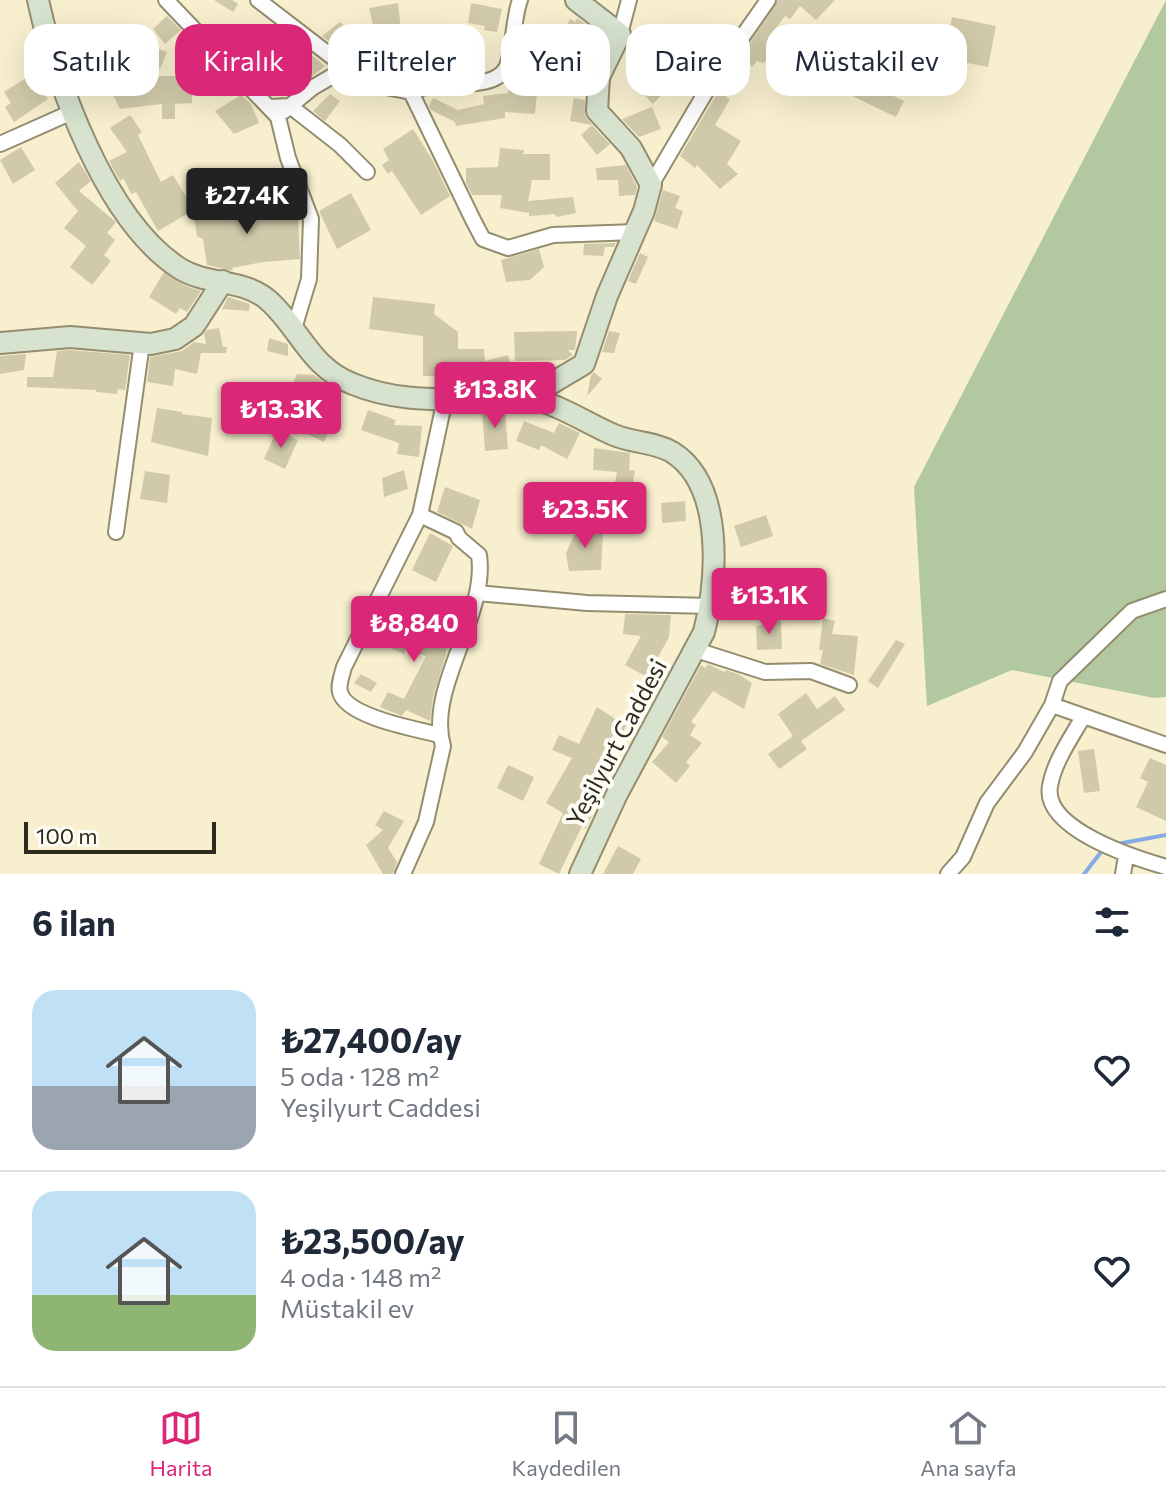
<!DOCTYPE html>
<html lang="tr">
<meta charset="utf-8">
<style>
:root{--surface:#fff;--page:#f2f2f3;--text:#1f2937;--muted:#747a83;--line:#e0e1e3;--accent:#db2777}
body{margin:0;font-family:Commissioner,sans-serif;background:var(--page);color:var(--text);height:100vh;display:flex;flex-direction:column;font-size:30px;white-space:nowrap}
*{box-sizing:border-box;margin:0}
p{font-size:26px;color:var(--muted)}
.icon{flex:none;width:44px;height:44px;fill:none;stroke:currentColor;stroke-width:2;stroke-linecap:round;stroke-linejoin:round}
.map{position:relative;height:874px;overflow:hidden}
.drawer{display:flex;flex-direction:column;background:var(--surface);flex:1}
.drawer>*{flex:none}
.guide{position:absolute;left:24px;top:24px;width:1118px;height:72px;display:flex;gap:16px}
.scale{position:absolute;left:24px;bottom:20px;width:192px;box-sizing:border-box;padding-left:8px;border:4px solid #2e2b1e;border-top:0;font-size:22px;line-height:28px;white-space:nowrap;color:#2e2b1e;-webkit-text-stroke:6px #fdfcf5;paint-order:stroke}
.price{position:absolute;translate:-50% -68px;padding:0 18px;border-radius:8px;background:var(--accent);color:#fff;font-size:26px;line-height:52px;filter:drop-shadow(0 2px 4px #0008)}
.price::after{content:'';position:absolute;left:50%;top:48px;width:24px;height:18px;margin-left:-12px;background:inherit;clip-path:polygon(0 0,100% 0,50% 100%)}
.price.on{background:#222;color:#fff}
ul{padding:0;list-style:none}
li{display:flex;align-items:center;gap:24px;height:200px;padding:0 32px}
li+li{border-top:2px solid var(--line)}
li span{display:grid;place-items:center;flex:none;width:224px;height:160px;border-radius:24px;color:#555}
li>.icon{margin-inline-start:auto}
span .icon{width:96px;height:96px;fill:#fffc;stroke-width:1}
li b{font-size:34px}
h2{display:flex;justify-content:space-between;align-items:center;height:96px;padding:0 32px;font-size:34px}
.tag{padding:0 28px;border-radius:24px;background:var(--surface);box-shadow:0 8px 32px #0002;font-size:28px;line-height:72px}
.tag.on{background:var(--accent);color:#fff}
.dock{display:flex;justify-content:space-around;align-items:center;height:112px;border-top:2px solid var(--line);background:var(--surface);font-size:22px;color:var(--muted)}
.dock a{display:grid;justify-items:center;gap:4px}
.dock .on{color:var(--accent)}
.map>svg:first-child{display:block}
.green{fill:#b1c8a0}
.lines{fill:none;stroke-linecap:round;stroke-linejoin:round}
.stream{stroke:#86aae3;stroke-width:4}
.building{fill:#d1caaa}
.street-casing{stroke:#948d6f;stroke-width:18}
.secondary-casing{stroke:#948d6f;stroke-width:24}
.street{stroke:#fff;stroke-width:14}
.secondary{stroke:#d7e2cf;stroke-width:20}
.labels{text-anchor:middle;stroke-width:8;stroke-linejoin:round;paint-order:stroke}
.street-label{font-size:24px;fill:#2e2b1e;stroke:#fdfcf5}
</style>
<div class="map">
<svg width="1166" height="874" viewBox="0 0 1166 874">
<rect width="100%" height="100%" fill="#f7efce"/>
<!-- green -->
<path class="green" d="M 1166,0 L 1166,697 L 1154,698 L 1012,670 L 927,706 L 914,487 Z"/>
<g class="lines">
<!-- stream -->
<path class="stream" d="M 1117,844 L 1166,835
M 1084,874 L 1105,847"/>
</g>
<!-- building -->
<path class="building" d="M 214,0 L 232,0 L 238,4 L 233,12 Z
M 778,0 L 835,0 L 816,20 L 800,6 L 790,19 L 785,16 L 769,37 L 779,41 L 773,57 L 763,63 L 757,61 L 752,67 L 744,52 Z
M 398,3 L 404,56 L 380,58 L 369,8 Z
M 471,3 L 502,9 L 497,32 L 484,30 L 485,26 L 468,23 Z
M 167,16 L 181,30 L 165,44 L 153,29 Z
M 952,17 L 996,26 L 988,67 L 957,61 L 959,56 L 945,53 Z
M 577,18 L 587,25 L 578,43 L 563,35 L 570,19 L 575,22 Z
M 340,22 L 370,51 L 357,63 L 322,36 Z
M 689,31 L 716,43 L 699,78 L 685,71 L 653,104 L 642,93 L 645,90 L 638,83 L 660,60 L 667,67 L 680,39 L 685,41 Z
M 142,43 L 167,52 L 160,69 L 135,60 Z
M 301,46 L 325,66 L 302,84 L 299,81 L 286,96 L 283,96 L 261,79 L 270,65 L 274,69 Z
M 96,47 L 114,85 L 96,94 L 77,57 Z
M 437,48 L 463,49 L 462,68 L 436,67 Z
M 205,57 L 222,76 L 205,90 L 192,76 L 192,103 L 175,104 L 175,119 L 162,119 L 162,104 L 120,109 L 111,91 L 135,77 L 158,74 L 157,76 L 180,76 Z
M 734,65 L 739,68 L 726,97 L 730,99 L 715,125 L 741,141 L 727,164 L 738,174 L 720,189 L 697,165 L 695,168 L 680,156 Z
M 516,69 L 539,72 L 535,114 L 505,112 L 505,118 L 456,126 L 455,122 L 431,110 L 429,106 L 433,98 L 458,110 L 484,104 L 483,96 L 508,93 L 509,79 Z
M 32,74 L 48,99 L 14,122 L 5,107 L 11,103 L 4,92 Z
M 852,76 L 904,101 L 896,117 L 844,92 Z
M 330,94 L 340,101 L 325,121 L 313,111 Z
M 241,95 L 251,104 L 259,123 L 234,134 L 215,111 Z
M 574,98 L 585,100 L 585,115 L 592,125 L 570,121 Z
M 652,107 L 661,129 L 639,137 L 622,119 Z
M 130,115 L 142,132 L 138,135 L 161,182 L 173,175 L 194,210 L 158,231 L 136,192 L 131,194 L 124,179 L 120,181 L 109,161 L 127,152 L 110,128 Z
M 592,125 L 610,144 L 597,155 L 581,135 Z
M 413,129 L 432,159 L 450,196 L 421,215 L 392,171 L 388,174 L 382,165 L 389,160 L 383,149 Z
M 21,147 L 35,170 L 13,184 L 0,160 Z
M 500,148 L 524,150 L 523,154 L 550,154 L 550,180 L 532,180 L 528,201 L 573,197 L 576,213 L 556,217 L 555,214 L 529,216 L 529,213 L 500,208 L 502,195 L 472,195 L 466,183 L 466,168 L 498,167 Z
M 79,162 L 91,181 L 79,191 L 116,222 L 107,233 L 115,240 L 104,255 L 111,261 L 92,285 L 70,267 L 86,246 L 64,228 L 78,211 L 55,183 Z
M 626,165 L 637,187 L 635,195 L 619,196 L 618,180 L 597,180 L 596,168 Z
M 663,190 L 680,196 L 675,208 L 683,211 L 677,229 L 654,221 Z
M 351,193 L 371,230 L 337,249 L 319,211 Z
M 242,194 L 252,218 L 298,214 L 300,259 L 263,262 L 232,268 L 233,271 L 207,265 L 203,239 L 197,236 L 194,218 L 219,209 L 217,205 Z
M 616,243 L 614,247 L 605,247 L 603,256 L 583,255 L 584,244 Z
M 539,249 L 544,267 L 530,280 L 506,282 L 501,260 Z
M 640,253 L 648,257 L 636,284 L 628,281 Z
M 164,272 L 184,285 L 201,291 L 187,312 L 180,308 L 176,314 L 149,297 Z
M 228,297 L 250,304 L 249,311 L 222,309 Z
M 373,297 L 435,304 L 434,314 L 458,332 L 458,349 L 484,349 L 485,361 L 508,355 L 513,374 L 492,379 L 491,377 L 423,376 L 423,336 L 369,329 Z
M 219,328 L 223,347 L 227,347 L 226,353 L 201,353 L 197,374 L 175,369 L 173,386 L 147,382 L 150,357 L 182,351 L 194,342 L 206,344 L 204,334 L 207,330 Z
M 577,331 L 575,350 L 568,350 L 573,355 L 565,360 L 515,361 L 514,332 Z
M 609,331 L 620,333 L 614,353 L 602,352 Z
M 269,338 L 288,344 L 288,356 L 267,351 Z
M 70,350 L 130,355 L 125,390 L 118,389 L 117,394 L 96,392 L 96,390 L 27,387 L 27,377 L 53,377 L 57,351 Z
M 26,354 L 24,370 L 0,374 L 0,356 Z
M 594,372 L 602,379 L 587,396 L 591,375 Z
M 297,374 L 314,375 L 322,381 L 313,399 L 289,392 Z
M 321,396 L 341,405 L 324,442 L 305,433 Z
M 157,408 L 182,412 L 182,414 L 212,418 L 208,456 L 151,442 Z
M 368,410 L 396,420 L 394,425 L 422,426 L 419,457 L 397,454 L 399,443 L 361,430 Z
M 505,410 L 508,449 L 485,451 L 482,411 Z
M 524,421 L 554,433 L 559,423 L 580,433 L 567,459 L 541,445 L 539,450 L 516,441 Z
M 277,430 L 298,440 L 285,469 L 264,459 Z
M 594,448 L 630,453 L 629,470 L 635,471 L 629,502 L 612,498 L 617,472 L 593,470 Z
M 404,470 L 408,489 L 384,497 L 382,478 Z
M 145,471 L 170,475 L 167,503 L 140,499 Z
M 445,487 L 480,500 L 472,529 L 437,512 Z
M 685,501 L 686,521 L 662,523 L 661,503 Z
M 766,515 L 773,536 L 741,547 L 734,526 Z
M 589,525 L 594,533 L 603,531 L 601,570 L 569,571 L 566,554 L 569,546 L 578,528 Z
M 430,533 L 453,546 L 436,582 L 412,570 Z
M 745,588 L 754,589 L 750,604 L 737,607 L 733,590 Z
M 391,609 L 418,621 L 414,630 L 447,639 L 446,655 L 433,698 L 430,721 L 406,710 L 402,716 L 380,707 L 388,692 L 404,699 L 426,656 L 406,649 L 404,654 L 377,642 Z
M 625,614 L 671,615 L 669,637 L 647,677 L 625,665 L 641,636 L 623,634 Z
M 823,618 L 835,621 L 832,634 L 858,636 L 854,675 L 820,664 L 823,650 L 819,650 Z
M 781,621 L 782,649 L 757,650 L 756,626 Z
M 896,640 L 905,644 L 878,688 L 868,681 Z
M 708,664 L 724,672 L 726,670 L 738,674 L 752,683 L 744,709 L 713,691 L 691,722 L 696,725 L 690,735 L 702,743 L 686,762 L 690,766 L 676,783 L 652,762 L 669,742 L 662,737 L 701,665 L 705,668 Z
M 361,674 L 377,683 L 371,692 L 354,683 Z
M 806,693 L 817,709 L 835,696 L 845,710 L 801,741 L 807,749 L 779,769 L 768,754 L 793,736 L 778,714 Z
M 597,707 L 626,726 L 617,743 L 613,740 L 586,798 L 597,803 L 586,829 L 582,826 L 559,874 L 539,864 L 563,813 L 546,803 L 572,758 L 552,750 L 559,735 L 579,744 Z
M 1094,749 L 1100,791 L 1084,793 L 1078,751 Z
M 1150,758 L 1166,765 L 1166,821 L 1136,807 L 1148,782 L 1140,778 Z
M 508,765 L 534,777 L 523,801 L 497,788 Z
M 384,811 L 404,821 L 388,848 L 397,862 L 393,874 L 383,874 L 366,845 L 383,830 L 375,825 Z
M 618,846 L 641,859 L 633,874 L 603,874 Z"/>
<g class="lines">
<defs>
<path id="street" d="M 166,0 L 278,117 L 288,158 L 311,219 L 309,279 L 293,332
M 258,0 L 366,83 L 411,92
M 520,0 C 513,18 513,56 506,68 C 492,94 434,78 411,92 L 473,220 L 483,239 L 508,248 L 553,235 L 636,232
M 620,34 L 629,0
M 269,107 L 290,106 L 340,145 L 367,172
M 284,111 L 312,88 L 346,68
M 0,144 L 72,112
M 651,185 L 717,73 L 768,0
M 116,532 L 142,343
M 477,593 L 587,603 L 711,606
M 696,650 L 765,672 L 811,671 L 849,685
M 1052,705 L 1166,745
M 1083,717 C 1071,738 1054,762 1050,786 C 1042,829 1135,858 1166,867
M 439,735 C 417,729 346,717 340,692 C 338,685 342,675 344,667 L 420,515 L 445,399
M 403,874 L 426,822 L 443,746 C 426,688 488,616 479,555 L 459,538 L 456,532 L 420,515
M 948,874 L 963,857 L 987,803 L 1025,752 L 1052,705 L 1060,681 L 1132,611 L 1166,599
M 1123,874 L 1126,856"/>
<path id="secondary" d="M 38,0 C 56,82 105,220 179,268 C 207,286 242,278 268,300 C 300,328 309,367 353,384 C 389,399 427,400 465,399 C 485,399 506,395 526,398 C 556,402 586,423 614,435 C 633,443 655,442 672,452 C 725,485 717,581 704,632 L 617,794 L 580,874
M 0,343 L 70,337 L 151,344 L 175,339 L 194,326 L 223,281
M 527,398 L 584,364 L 607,296 L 644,211 L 651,185 L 631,148 L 597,111 L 599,77 L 620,34 L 576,0"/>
</defs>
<!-- street casing -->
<use href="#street" class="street-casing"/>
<!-- secondary casing -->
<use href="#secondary" class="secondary-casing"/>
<!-- street -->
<use href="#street" class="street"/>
<!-- secondary -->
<use href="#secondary" class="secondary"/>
</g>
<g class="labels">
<!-- street labels -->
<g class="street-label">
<text transform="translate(617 743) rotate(-62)" y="8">Yeşilyurt Caddesi</text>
</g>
</g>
</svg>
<div class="scale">100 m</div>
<b class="price on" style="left:247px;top:236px">₺27.4K</b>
<b class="price" style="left:495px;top:430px">₺13.8K</b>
<b class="price" style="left:281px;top:450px">₺13.3K</b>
<b class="price" style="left:585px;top:550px">₺23.5K</b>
<b class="price" style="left:769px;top:636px">₺13.1K</b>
<b class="price" style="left:414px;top:664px">₺8,840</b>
<div class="guide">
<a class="tag">Satılık</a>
<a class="tag on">Kiralık</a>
<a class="tag">Filtreler</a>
<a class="tag">Yeni</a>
<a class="tag">Daire</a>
<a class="tag">Müstakil ev</a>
</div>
</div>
<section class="drawer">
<h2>6 ilan<svg class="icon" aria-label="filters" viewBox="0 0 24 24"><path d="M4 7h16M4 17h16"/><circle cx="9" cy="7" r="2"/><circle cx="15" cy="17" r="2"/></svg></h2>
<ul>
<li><span style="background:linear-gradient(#bfe0f5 60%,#9aa5b1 0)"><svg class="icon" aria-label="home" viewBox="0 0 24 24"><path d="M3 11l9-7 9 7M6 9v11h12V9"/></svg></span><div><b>₺27,400/ay</b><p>5 oda · 128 m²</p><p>Yeşilyurt Caddesi</p></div><svg class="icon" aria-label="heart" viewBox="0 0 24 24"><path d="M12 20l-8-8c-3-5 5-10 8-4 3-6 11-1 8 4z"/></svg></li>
<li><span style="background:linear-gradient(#bfe0f5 65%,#8fb573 0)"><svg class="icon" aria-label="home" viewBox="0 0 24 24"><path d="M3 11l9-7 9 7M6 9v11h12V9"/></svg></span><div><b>₺23,500/ay</b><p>4 oda · 148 m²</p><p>Müstakil ev</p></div><svg class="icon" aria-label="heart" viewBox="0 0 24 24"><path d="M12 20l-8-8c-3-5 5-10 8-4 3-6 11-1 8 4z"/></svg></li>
</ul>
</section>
<nav class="dock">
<a class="on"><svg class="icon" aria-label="map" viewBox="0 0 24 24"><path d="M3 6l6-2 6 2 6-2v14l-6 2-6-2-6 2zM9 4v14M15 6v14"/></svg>Harita</a>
<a><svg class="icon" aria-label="saved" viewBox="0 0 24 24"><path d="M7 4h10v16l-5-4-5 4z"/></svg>Kaydedilen</a>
<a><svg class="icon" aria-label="home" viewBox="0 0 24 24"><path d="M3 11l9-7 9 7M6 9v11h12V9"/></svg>Ana sayfa</a>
</nav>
